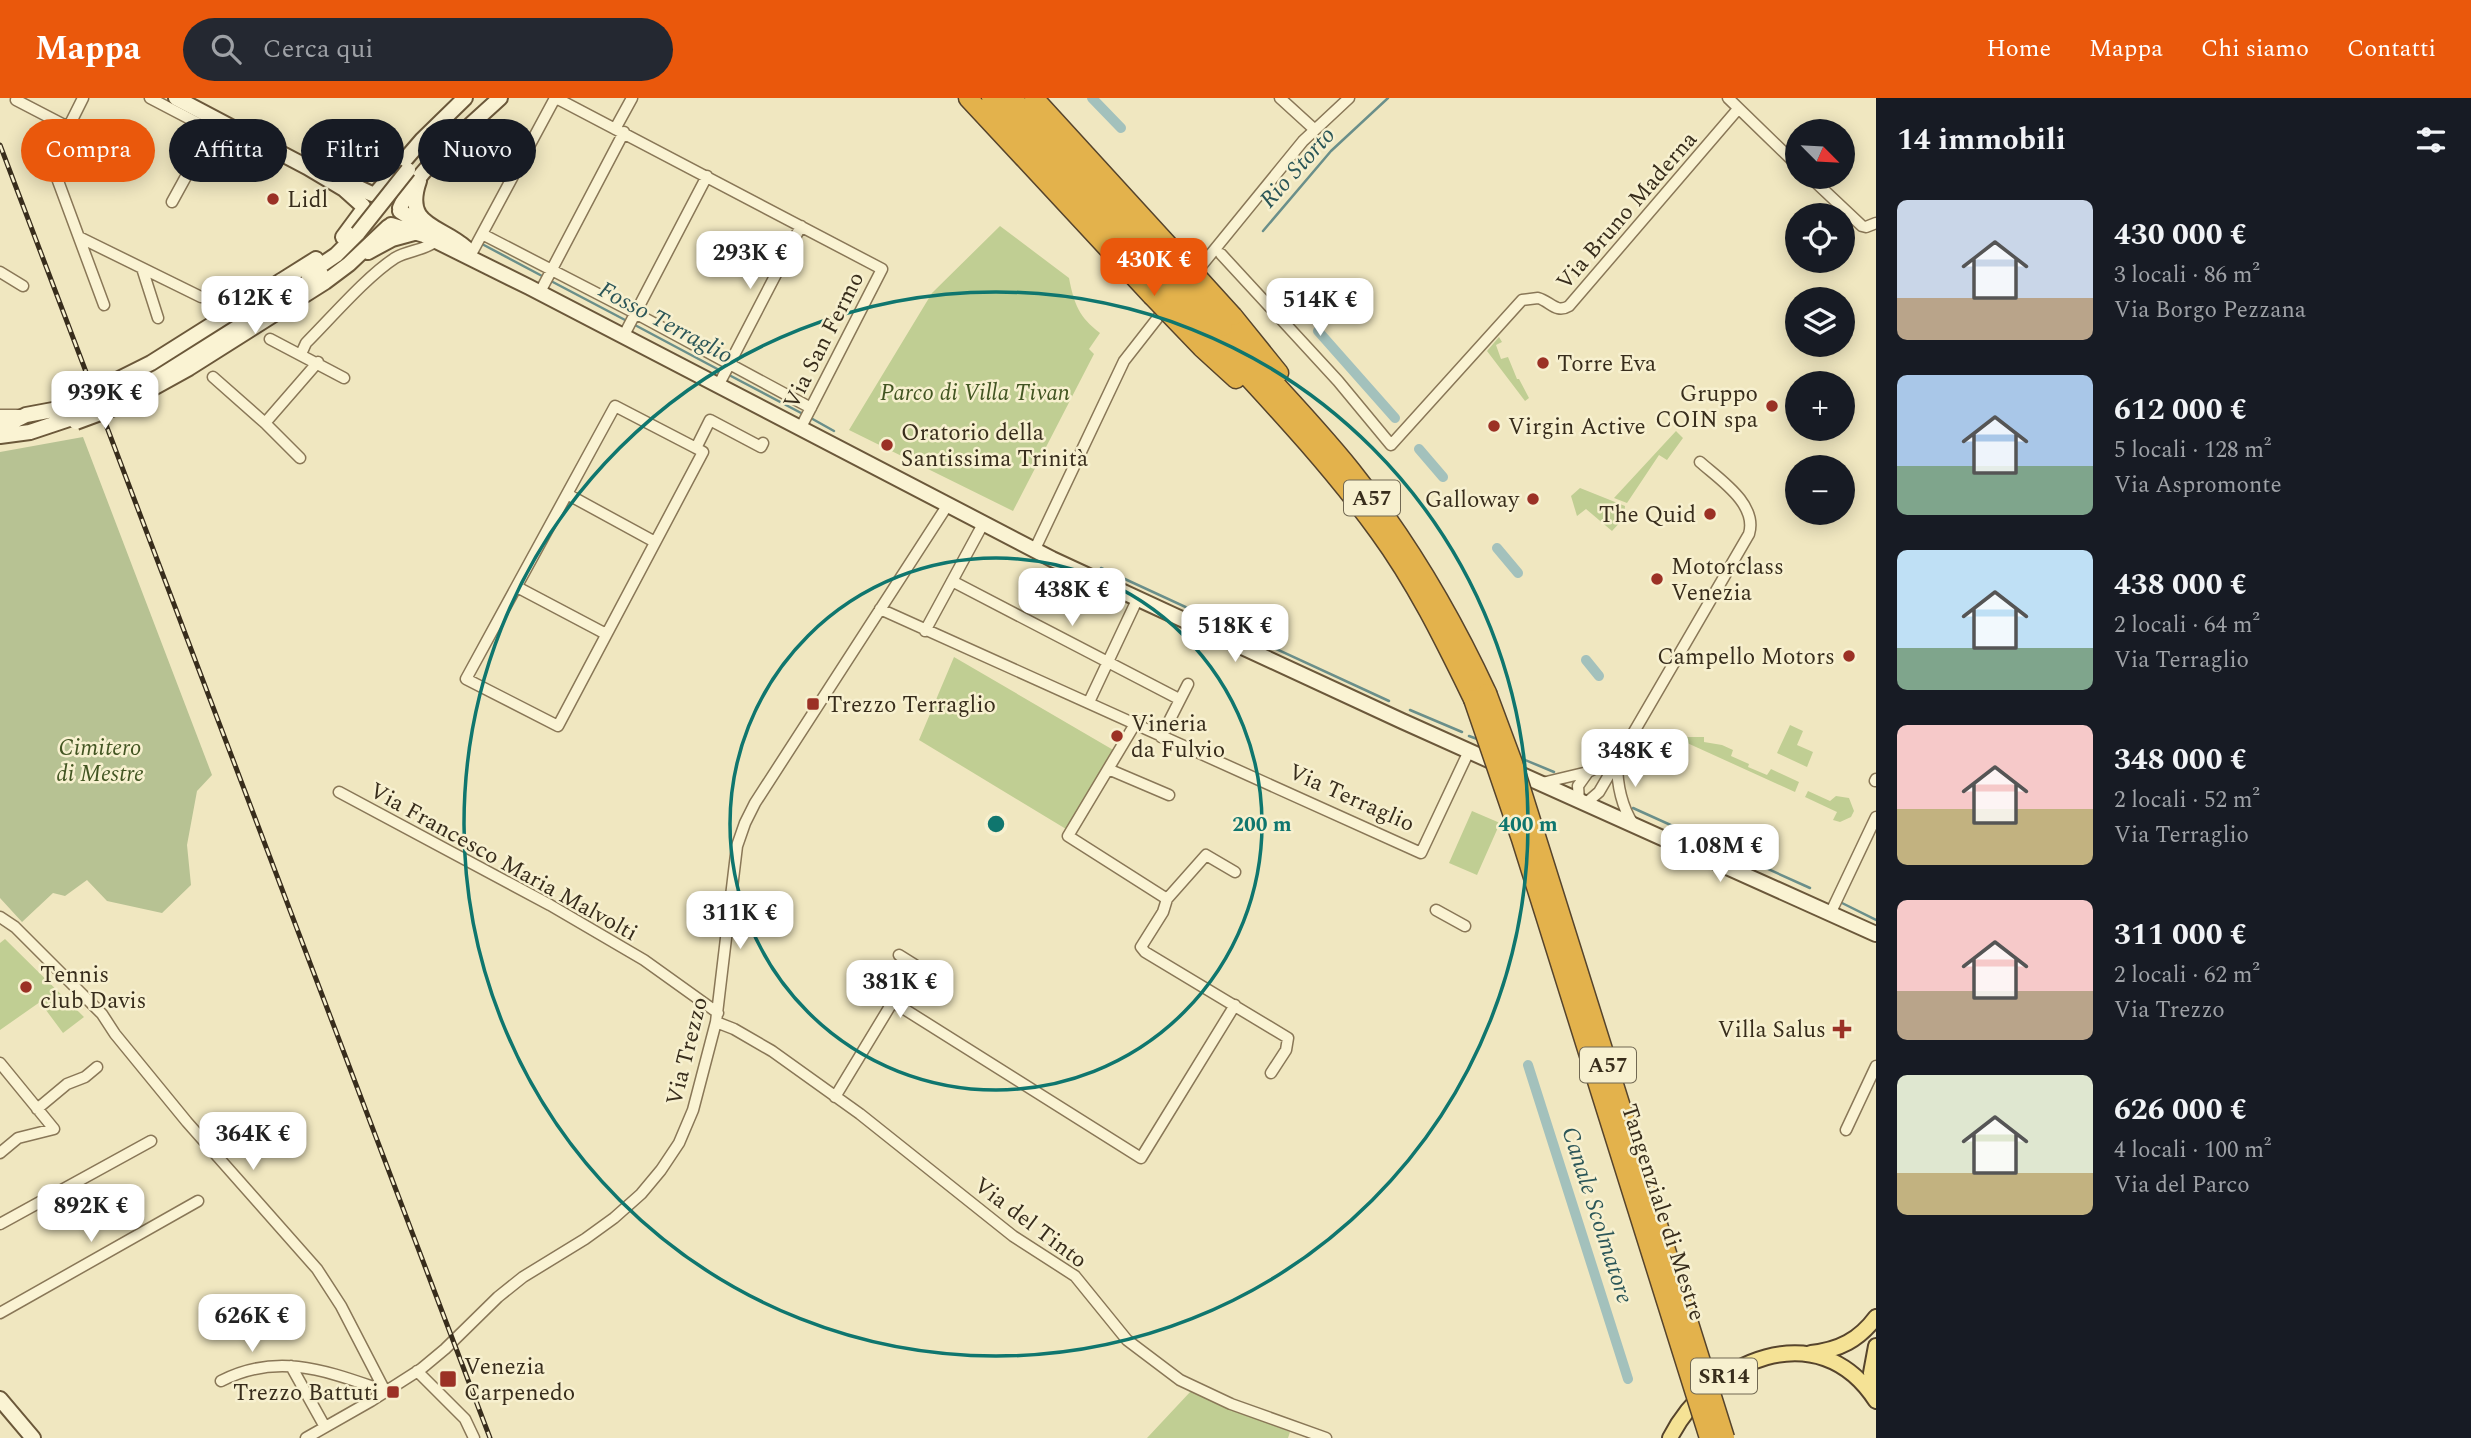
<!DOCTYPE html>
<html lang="it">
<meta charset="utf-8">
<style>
:root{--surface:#171b24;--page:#242831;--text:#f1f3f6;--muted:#9ea1a6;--accent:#ea580c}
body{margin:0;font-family:Spectral,serif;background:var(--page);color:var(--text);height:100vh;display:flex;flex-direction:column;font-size:26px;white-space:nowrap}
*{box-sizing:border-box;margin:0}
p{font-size:23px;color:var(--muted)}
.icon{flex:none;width:38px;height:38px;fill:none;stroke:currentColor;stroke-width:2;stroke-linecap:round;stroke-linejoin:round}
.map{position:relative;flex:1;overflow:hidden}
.side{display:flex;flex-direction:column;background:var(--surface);width:595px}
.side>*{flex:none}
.top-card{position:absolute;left:21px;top:21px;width:665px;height:63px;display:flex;gap:14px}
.needle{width:46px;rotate:114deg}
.fabs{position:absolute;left:1785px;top:21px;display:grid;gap:14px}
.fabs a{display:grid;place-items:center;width:70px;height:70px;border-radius:50%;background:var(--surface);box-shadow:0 4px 18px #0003;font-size:35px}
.price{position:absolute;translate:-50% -60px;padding:0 16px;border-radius:14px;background:#fff;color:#222;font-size:23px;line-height:46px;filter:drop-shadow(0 2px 4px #0008)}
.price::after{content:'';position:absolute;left:50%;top:42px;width:21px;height:16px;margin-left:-10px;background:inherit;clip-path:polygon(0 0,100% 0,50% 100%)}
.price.selected{background:var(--accent);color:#fff}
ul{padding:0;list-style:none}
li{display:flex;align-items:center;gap:21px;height:175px;padding:0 21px}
li span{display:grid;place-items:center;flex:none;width:196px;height:140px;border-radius:10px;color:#555}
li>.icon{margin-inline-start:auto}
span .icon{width:84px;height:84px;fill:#fffc;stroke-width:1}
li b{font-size:30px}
h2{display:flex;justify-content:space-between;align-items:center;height:84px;padding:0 21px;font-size:30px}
.pill{padding:0 24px;border-radius:32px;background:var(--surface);box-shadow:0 4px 18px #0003;font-size:24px;line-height:63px}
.pill.selected{background:var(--accent);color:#fff}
header{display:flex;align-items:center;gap:42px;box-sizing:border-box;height:98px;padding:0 35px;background:var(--accent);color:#fff}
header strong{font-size:33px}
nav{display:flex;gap:38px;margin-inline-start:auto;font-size:24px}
.search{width:490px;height:63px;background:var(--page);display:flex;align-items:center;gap:18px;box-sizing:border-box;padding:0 24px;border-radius:38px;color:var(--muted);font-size:26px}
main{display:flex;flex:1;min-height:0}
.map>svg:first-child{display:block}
.green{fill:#c0ce93}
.cemetery{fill:#b7c293}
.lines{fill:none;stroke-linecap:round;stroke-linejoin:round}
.stream{stroke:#6a8f8a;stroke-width:2.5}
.canal{stroke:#a3c1bc;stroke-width:10}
.street-casing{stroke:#897757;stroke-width:13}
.secondary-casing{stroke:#6b583a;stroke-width:18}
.primary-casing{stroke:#56442c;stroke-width:18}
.highway-casing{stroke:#56442c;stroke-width:21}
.street{stroke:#faf3d3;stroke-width:10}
.secondary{stroke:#faf3d3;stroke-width:14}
.primary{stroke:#f5e295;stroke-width:14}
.highway{stroke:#e3b24c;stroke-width:18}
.rail-casing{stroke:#382d1c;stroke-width:5}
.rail{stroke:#f7f0cf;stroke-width:2.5;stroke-dasharray:8;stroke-linecap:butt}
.secondary-bridge-casing{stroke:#6b583a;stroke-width:18;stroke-linecap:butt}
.highway-bridge-casing{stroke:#56442c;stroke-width:21;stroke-linecap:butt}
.secondary-bridge{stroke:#faf3d3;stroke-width:14}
.highway-bridge{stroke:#e3b24c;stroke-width:18}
.ring{fill:none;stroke:#0f766e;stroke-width:3.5}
.poi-dot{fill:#9b3125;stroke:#f7f0cf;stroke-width:2.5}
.labels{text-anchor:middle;stroke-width:5;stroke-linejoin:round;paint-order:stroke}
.shield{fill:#f7f0cf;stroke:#716852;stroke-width:2}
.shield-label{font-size:21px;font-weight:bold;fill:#382d1c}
.poi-label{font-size:23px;fill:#382d1c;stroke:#f7f0cf;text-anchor:start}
.street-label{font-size:23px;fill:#382d1c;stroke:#f7f0cf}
.park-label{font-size:23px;font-style:italic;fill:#425522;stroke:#f7f0cf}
.water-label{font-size:24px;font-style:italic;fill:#2b5658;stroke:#f7f0cf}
.centre{fill:#0f766e;stroke:#f7f0cf;stroke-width:3.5}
.ring-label{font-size:21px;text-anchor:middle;font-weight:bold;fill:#0f766e;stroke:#f7f0cf;stroke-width:5;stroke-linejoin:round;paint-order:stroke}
</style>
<header>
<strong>Mappa</strong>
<div class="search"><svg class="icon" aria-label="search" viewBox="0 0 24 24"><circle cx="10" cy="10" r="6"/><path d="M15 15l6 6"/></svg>Cerca qui</div>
<nav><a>Home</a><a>Mappa</a><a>Chi siamo</a><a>Contatti</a></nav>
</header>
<main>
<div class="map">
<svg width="1876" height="1340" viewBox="0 0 1876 1340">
<rect width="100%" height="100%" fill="#f0e7c0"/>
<!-- green -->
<path class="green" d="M 1000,128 L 1069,180 C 1074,206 1079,219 1100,235 L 1089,251 L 1094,256 L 1013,413 L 849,332 L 932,195 Z
M 1499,239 L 1502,244 L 1496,247 L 1501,261 L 1508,259 L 1517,281 L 1519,281 L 1529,300 L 1525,303 L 1487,253 Z
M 1676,333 L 1683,340 L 1667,362 L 1659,357 L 1627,405 L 1614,400 Z
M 1580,390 L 1625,408 L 1624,420 L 1612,433 L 1586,411 L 1577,418 L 1571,398 Z
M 954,559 L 1115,653 L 1066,731 L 919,642 Z
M 1790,627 L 1803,633 L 1797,647 L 1813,654 L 1807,669 L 1777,655 Z
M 1685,639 L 1704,639 L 1704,644 L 1722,647 L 1733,652 L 1731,658 L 1749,666 L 1748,669 L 1767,677 L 1771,671 L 1799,684 L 1795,694 L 1685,644 Z
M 1808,693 L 1830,703 L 1836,698 L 1849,700 L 1854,713 L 1851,719 L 1840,724 L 1833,722 L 1837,714 L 1805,699 Z
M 1472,713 L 1500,725 L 1477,777 L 1449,765 Z
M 5,841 L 84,919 L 63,935 L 40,904 L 0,932 L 0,845 Z
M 1191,1293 L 1290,1334 L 1288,1340 L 1147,1340 Z"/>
<!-- cemetery -->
<path class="cemetery" d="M 83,339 L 212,677 L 197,693 L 187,747 L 191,787 L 162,815 L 107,803 L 87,782 L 65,798 L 53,795 L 22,824 L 0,800 L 0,354 Z"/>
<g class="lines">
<!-- stream -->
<path class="stream" d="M 1263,133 L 1331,53 L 1388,0
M 482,146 L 544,179
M 549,182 L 627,223
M 633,226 L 723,274
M 729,277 L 803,316
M 809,319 L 834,333
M 1101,470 L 1389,603
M 1410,612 L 1462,634
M 1469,638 L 1480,642
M 1518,659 L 1554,674
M 1633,710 L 1810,790
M 1840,804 L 1876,822"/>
<!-- canal -->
<path class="canal" d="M 1092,0 L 1121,30
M 1318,233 L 1395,320
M 1419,351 L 1443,379
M 1497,450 L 1518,475
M 1586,562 L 1599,578
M 1528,967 L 1628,1281"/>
<defs>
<path id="street" d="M 83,0 L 51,64 L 104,207
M 150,0 L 236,45 L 254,41
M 1280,0 L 1314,31
M 1728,0 L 1797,67
M 16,2 L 68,29
M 615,31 L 632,0
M 1810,79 L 1862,128 L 1866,129 L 1876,125
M 172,104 L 211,33
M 482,136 L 635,215 L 811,310
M 79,139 L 201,199
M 1221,156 L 1338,283 L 1391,347 L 1522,202 L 1538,200 C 1550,203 1556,216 1569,208 L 1738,11
M 469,160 L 554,2 L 558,1 L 882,171 L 800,331
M 142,170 L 158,220
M 0,174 L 23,188
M 1193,178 L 1303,43 L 1349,0
M 540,194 L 624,34
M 624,237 L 707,78
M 270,241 L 344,280
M 301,256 L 306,245 C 331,220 367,178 395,160 C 408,152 424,153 436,143
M 213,279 L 265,325 L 300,360
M 718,288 L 801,128
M 0,317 L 25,317
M 265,325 L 318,264
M 696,350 L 703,354 L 558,628 L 466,581 L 615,308 L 696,350 L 710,322 L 761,349 L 763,345
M 567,396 L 655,444
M 1034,453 L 1124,263 L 1167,208
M 952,483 L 1179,601
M 517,489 L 606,536
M 880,511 L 1421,755 L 1469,653
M 925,533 L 983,426
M 1089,604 L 1137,502
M 1135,626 L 1068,738 L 1167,801 L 1163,814 L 1141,849 L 1145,854 L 1288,940 L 1286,952 L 1271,975
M 1161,639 L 1188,586
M 1617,664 C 1617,686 1621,707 1633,726
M 1108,671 L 1169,697
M 1875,683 L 1876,681
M 1542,685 L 1588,674 L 1617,660
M 339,694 L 550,807 L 644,862 L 718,915
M 1579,703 L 1578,688 L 1588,674
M 1585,706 L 1599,694 L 1749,436 C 1758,406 1719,381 1700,364
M 1167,801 L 1206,757 L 1235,774
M 1436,812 L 1465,828
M 1830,816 L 1876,719
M 0,819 L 15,829 L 102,916 L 115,936 L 187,1024 L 317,1171 L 341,1208 L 385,1293
M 893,904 L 1141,1060 L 1235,907
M 716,924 L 734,931 L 772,953 L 860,1016 L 1013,1138 L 1075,1178 L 1127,1242 L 1180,1282 L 1231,1306 L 1326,1340
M 0,965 L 54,1031 L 18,1040 L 0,1055
M 835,999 L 915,867 L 899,857
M 37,1011 L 67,986 L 85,979 L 97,969
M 1846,1032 L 1876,968
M 0,1126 L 151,1043
M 0,1215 L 198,1103
M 291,1268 L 325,1329
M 417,1273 L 465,1321 L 474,1340
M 221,1283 C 279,1253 329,1274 385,1293
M 306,1340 L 371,1303 L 421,1271 L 445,1251 L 498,1199 L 523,1179 L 585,1141 L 614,1120 L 641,1096 L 661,1072 L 679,1045 L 693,1012 L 716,924 L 737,748 L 745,725 L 755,705 L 947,408"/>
<path id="secondary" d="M 176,0 L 307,69 L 344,91 L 363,108
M 344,83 L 372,96
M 419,83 C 403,129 441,127 466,150
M 378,93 L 422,42 L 465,0
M 400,110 C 415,73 470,28 500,0
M 400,113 L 431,133
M 391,127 L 424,137 L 529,189 L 1052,461 L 1402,623 L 1876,836
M 343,139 L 363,112
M 368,154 L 392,141 L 414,135
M 308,176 L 336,157 L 358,135
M 281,183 L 316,161
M 118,298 L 171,270 L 321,176
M 122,307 L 189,270 L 325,184 L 349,166 L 388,129
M 0,328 L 8,326 L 26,317 L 85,306
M 0,338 L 30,334 L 75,319
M 0,1301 L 33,1340"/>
<path id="primary" d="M 1811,1255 C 1839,1252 1859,1242 1876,1219
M 1876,1300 L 1871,1275 L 1876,1248
M 1670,1340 C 1709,1263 1819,1214 1876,1303"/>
<path id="highway" d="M 968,0 L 1152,198
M 991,0 L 1163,186
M 1012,0 L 1172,174
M 1034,0 L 1183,163
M 1233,218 L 1279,275
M 1223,229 C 1265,276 1311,322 1351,372 C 1406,441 1450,515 1487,595
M 1212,240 C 1270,303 1329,365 1379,434 C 1417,486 1445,544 1473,601
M 1202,250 L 1236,281"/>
</defs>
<!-- street casing -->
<use href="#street" class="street-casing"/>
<!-- secondary casing -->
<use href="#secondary" class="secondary-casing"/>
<!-- primary casing -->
<use href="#primary" class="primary-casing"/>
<!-- highway casing -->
<use href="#highway" class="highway-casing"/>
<!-- street -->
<use href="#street" class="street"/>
<!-- secondary -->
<use href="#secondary" class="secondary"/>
<!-- primary -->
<use href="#primary" class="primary"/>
<!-- highway -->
<use href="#highway" class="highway"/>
<defs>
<path id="rail" d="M 0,47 L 490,1340"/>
</defs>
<!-- rail casing -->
<use href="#rail" class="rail-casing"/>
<!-- rail -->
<use href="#rail" class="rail"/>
<defs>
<path id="secondary-bridge" d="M 358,135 L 408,72
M 79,301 L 151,265 L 281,183
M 95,309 L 118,298
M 76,324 L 122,307"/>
<path id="highway-bridge" d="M 1183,163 L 1233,218
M 1172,174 L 1223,229
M 1163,186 L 1212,240
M 1152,198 L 1202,250
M 1487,595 L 1513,665 L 1725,1340
M 1473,601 L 1521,741 L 1709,1340"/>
</defs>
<!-- secondary-bridge casing -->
<use href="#secondary-bridge" class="secondary-bridge-casing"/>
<!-- highway-bridge casing -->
<use href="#highway-bridge" class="highway-bridge-casing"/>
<!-- secondary-bridge -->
<use href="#secondary-bridge" class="secondary-bridge"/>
<!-- highway-bridge -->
<use href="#highway-bridge" class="highway-bridge"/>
</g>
<!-- distance rings -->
<g class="ring">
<circle cx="996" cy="726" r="266"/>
<circle cx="996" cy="726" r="532"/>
</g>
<!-- markers -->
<g class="poi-dot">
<circle cx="273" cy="101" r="7"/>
<circle cx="1543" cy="265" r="7"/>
<circle cx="1772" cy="308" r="7"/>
<circle cx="1494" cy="328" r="7"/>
<circle cx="887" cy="347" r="7"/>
<circle cx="1533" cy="401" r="7"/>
<circle cx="1710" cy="416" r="7"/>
<circle cx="1657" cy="481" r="7"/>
<circle cx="1849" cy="558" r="7"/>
<rect x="806" y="599" width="14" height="14" rx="3.5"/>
<circle cx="1117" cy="638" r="7"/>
<circle cx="26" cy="889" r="7"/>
<path d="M1838.5 920.5h7v7h7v7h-7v7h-7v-7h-7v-7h7z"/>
<rect x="439" y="1272" width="18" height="18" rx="3.5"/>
<rect x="386" y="1287" width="14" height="14" rx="3.5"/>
</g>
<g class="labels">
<!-- shield labels -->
<g class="shield">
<rect x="1344" y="382.5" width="56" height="35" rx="5"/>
<rect x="1580" y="949.5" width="56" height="35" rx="5"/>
<rect x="1691" y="1260.5" width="66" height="35" rx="5"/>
</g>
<g class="shield-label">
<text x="1372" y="407">A57</text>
<text x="1608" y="974">A57</text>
<text x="1724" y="1285">SR14</text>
</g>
<!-- poi labels -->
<g class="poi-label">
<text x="287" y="109">Lidl</text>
<text x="1557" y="273">Torre Eva</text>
<text x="1758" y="303" text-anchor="end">Gruppo<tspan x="1758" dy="26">COIN spa</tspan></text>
<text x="1508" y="336">Virgin Active</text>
<text x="901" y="342">Oratorio della<tspan x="901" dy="26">Santissima Trinità</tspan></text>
<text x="1519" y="409" text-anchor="end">Galloway</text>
<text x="1696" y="424" text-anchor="end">The Quid</text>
<text x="1671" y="476">Motorclass<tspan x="1671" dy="26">Venezia</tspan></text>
<text x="1835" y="566" text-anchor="end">Campello Motors</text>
<text x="827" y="614">Trezzo Terraglio</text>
<text x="1131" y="633">Vineria<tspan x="1131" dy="26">da Fulvio</tspan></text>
<text x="40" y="884">Tennis<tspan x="40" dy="26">club Davis</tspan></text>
<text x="1826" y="939" text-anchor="end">Villa Salus</text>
<text x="464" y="1276">Venezia<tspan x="464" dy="26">Carpenedo</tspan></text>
<text x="379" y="1302" text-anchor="end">Trezzo Battuti</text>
</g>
<!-- street labels -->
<g class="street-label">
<text transform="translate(1626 112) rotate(-49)" y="8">Via Bruno Maderna</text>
<text transform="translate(823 242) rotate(-63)" y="8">Via San Fermo</text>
<text transform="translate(1352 699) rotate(24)" y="8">Via Terraglio</text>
<text transform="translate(504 763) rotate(29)" y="8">Via Francesco Maria Malvolti</text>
<text transform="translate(686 953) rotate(-76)" y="8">Via Trezzo</text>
<text transform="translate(1664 1114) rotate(72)" y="8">Tangenziale di Mestre</text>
<text transform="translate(1031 1124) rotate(37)" y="8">Via del Tinto</text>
</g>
<!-- park labels -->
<g class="park-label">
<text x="975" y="302">Parco di Villa Tivan</text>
<text x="100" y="657">Cimitero<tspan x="100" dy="26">di Mestre</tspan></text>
</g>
<!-- water labels -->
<g class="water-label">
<text transform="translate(1297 69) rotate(-48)" y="8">Rio Storto</text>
<text transform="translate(666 224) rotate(28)" y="8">Fosso Terraglio</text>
<text transform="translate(1598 1117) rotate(72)" y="8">Canale Scolmatore</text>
</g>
</g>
<circle cx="996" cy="726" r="10" class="centre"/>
<g class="ring-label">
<text x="1262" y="733">200 m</text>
<text x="1528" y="733">400 m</text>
</g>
</svg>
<div class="fabs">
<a><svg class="needle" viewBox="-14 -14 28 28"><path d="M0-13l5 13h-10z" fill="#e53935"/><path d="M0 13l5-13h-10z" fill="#9ea1a6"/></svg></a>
<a><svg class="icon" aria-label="locate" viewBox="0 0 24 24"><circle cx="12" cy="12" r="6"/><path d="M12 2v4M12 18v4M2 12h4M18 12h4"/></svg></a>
<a><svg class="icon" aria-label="layers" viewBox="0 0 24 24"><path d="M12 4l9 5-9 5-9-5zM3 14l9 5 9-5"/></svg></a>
<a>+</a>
<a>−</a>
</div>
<b class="price" style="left:750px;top:193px">293K €</b>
<b class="price selected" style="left:1154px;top:200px">430K €</b>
<b class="price" style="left:255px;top:238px">612K €</b>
<b class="price" style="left:1320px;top:240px">514K €</b>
<b class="price" style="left:105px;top:333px">939K €</b>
<b class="price" style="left:1072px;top:530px">438K €</b>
<b class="price" style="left:1235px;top:566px">518K €</b>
<b class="price" style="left:1635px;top:691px">348K €</b>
<b class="price" style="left:1720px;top:786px">1.08M €</b>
<b class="price" style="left:740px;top:853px">311K €</b>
<b class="price" style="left:900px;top:922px">381K €</b>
<b class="price" style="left:253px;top:1074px">364K €</b>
<b class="price" style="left:91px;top:1146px">892K €</b>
<b class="price" style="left:252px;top:1256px">626K €</b>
<div class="top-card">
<a class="pill selected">Compra</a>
<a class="pill">Affitta</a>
<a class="pill">Filtri</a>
<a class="pill">Nuovo</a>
</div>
</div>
<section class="side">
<h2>14 immobili<svg class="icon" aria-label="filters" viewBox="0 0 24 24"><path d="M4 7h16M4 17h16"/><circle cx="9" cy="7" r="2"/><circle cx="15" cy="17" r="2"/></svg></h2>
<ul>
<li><span style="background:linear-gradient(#c9d6e8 70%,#b9a48a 0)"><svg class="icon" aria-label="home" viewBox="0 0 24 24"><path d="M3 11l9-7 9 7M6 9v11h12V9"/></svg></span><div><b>430 000 €</b><p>3 locali · 86 m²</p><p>Via Borgo Pezzana</p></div></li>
<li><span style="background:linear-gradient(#a9c7e8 65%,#7fa58c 0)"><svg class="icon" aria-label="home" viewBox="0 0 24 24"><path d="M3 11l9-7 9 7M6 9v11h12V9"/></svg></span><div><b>612 000 €</b><p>5 locali · 128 m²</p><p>Via Aspromonte</p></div></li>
<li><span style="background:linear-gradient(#bfe0f5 70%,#7fa58c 0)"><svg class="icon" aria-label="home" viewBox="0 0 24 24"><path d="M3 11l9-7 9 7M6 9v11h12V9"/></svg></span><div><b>438 000 €</b><p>2 locali · 64 m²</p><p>Via Terraglio</p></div></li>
<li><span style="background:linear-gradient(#f6c9c9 60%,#c2b280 0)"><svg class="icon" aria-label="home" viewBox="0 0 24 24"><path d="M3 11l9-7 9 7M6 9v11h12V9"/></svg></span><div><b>348 000 €</b><p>2 locali · 52 m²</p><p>Via Terraglio</p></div></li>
<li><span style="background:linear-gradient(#f6c9c9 65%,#b9a48a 0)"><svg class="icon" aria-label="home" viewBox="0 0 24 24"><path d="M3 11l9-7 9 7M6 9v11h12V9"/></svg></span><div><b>311 000 €</b><p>2 locali · 62 m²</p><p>Via Trezzo</p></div></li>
<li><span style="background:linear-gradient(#dfe7d0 70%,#c2b280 0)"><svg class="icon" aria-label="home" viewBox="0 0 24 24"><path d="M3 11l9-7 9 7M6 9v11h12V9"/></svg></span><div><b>626 000 €</b><p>4 locali · 100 m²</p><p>Via del Parco</p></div></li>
</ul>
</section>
</main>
